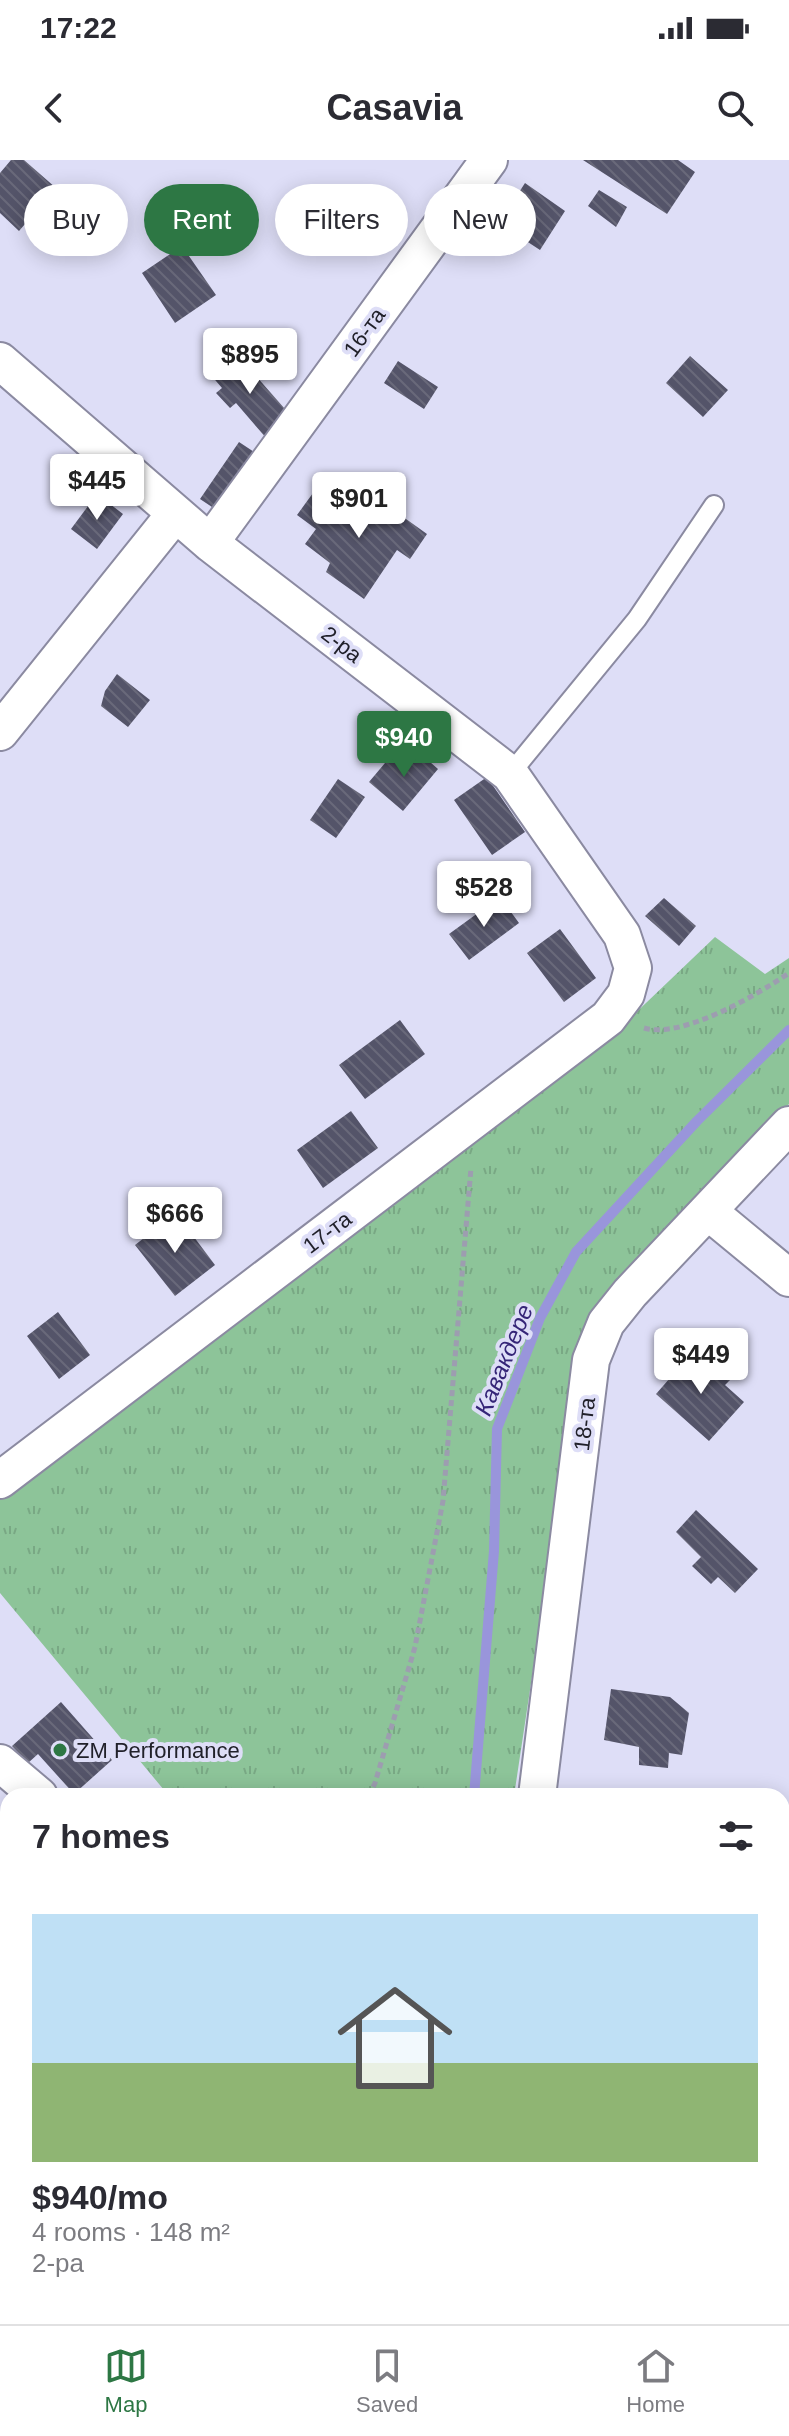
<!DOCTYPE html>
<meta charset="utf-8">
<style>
:root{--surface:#fff;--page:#f7f7f7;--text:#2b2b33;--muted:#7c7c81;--line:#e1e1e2;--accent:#2d7744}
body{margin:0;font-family:Arial,sans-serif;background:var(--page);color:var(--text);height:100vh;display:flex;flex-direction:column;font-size:30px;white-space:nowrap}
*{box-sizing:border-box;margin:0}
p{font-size:26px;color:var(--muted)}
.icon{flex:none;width:44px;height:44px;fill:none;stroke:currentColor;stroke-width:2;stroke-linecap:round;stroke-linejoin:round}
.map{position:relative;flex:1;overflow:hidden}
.side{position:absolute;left:0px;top:1628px;width:790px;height:536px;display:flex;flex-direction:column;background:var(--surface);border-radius:24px 24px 0 0;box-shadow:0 4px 20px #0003}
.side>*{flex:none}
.hud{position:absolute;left:24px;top:24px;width:742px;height:72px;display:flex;gap:16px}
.price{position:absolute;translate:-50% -68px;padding:0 18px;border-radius:8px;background:#fff;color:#222;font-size:26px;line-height:52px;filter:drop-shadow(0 2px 4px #0008)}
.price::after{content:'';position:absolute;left:50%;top:48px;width:24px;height:18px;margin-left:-12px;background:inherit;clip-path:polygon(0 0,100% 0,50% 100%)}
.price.active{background:var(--accent);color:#fff}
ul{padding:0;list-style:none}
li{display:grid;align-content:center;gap:16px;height:424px;padding:0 32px}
li span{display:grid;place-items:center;height:248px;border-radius:0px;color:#555}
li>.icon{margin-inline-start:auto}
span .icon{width:144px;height:144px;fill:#fffc;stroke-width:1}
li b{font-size:34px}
h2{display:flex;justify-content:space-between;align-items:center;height:96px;padding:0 32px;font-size:34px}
.chip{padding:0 28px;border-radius:36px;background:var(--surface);box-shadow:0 4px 20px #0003;font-size:28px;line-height:72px}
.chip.active{background:var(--accent);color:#fff}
.status{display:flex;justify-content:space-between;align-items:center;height:56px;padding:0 40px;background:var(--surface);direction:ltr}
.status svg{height:22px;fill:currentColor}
header{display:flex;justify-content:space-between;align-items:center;height:104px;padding:0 32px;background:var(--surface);font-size:36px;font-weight:600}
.menu{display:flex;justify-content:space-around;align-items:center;height:112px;border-top:2px solid var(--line);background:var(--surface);font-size:22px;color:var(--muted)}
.menu a{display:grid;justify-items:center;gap:4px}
.menu .active{color:var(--accent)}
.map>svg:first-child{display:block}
.grass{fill:url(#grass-tufts)}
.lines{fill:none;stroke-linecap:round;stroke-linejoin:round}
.stream{stroke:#9995db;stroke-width:10}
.building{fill:url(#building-back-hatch)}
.lane-casing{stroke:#8b8aa1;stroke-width:22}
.street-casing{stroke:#8b8aa1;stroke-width:40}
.path{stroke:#9d9db0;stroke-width:5;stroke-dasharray:6 4;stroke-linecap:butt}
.lane{stroke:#fff;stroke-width:18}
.street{stroke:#fff;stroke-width:36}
.poi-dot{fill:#2d7744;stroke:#dedef7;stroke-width:3}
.labels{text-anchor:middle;stroke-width:8;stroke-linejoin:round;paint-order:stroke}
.street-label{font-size:22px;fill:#21212a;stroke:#dedef7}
.poi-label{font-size:22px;fill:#21212a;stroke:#dedef7;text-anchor:start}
.water-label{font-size:24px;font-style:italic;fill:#352577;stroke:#dedef7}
</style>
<div class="status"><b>17:22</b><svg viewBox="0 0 49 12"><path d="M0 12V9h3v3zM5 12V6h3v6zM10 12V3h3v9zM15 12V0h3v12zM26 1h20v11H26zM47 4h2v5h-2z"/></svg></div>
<header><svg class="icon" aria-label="back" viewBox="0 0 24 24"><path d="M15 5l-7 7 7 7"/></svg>Casavia<svg class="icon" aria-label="search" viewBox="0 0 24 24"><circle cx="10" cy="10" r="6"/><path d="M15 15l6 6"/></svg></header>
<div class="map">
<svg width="789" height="2164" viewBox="0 0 789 2164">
<defs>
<pattern id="grass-tufts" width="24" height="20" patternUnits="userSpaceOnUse" patternTransform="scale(2)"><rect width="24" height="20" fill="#8dc499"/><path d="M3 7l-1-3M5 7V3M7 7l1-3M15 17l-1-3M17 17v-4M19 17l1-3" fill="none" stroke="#79a884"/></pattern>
<pattern id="building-back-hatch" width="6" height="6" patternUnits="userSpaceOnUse" patternTransform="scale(2)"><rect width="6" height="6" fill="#545469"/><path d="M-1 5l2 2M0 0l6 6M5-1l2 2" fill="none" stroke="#69697a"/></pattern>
</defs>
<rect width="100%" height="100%" fill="#dedef7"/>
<!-- grass -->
<path class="grass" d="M 715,777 L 765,814 L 789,798 L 789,944 L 635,1109 L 580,1198 L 514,1636 L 169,1636 L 0,1433 L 0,1330 L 624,864 Z"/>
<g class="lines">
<!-- stream -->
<path class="stream" d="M 474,1636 L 494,1391 L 497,1269 L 540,1158 L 576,1092 L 697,961 L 789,870
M 131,2164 L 141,2156"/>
</g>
<!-- building -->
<path class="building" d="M 11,0 L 24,0 L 56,28 L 19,71 L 0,53 L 0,13 Z
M 583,0 L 678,0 L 695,12 L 667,54 Z
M 525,23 L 565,51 L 540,90 L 499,63 Z
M 599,30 L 627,47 L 616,67 L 588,46 Z
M 350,31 L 398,64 L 378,95 L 329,62 Z
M 182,86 L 216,135 L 175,163 L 142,113 Z
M 235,192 L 292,257 L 267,279 L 236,243 L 230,248 L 216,233 L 222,228 L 210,214 Z
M 690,196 L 728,230 L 703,257 L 666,223 Z
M 398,201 L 438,227 L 424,249 L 384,223 Z
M 239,282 L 260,296 L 221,353 L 200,339 Z
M 367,331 L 427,374 L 410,399 L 397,390 L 364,439 L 326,412 L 330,403 L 305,384 L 316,369 L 297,355 L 313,333 L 358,365 L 362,360 L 351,353 Z
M 97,334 L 123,354 L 97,389 L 71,369 Z
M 117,514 L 150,540 L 128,567 L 101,546 L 105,531 Z
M 414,588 L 438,609 L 403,651 L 369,622 L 385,603 L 401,603 Z
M 487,617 L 525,672 L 492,695 L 454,640 Z
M 338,619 L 365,637 L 336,678 L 310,660 Z
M 500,737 L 519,763 L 469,800 L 449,774 Z
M 664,738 L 696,766 L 679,786 L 645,756 Z
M 560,769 L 596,818 L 564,842 L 527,793 Z
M 400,860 L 425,894 L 365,939 L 339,905 Z
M 351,951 L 378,988 L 323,1028 L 297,990 Z
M 176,1053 L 215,1105 L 175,1136 L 135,1085 Z
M 58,1152 L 90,1195 L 59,1219 L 27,1176 Z
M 691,1194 L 703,1204 L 708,1199 L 731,1219 L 725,1225 L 744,1242 L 709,1281 L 656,1234 Z
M 696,1350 L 758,1409 L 735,1433 L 718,1417 L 711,1424 L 692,1406 L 701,1397 L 676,1372 Z
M 611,1529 L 670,1537 L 689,1553 L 682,1595 L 669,1593 L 668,1608 L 639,1605 L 639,1587 L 604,1580 Z
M 61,1542 L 112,1600 L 74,1634 L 38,1594 L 28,1603 L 12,1586 Z
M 784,1979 L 789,1980 L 789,2018 L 782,2016 Z
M 561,2156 L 595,2156 L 594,2164 L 560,2164 Z
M 686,2156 L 707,2156 L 705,2164 L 684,2164 Z"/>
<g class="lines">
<defs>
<path id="lane" d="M 510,614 L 637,459 L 714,345"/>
<path id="street" d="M 0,201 L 210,383 L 510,614 L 622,775 L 633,808 L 626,834 L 608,858 L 0,1320
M 210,383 L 489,0
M 0,572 L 175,354
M 709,1052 L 789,1118
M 0,1603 L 39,1636
M 537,1636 L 591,1200 L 606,1163 L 630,1133 L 789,965
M 782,2086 L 789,2088
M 55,2156 L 59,2164
M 431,2164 L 432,2156"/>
</defs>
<!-- lane casing -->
<use href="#lane" class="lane-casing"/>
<!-- street casing -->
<use href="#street" class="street-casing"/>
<!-- path -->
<path class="path" d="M 644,868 C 682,879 757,835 789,813
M 369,1636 L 375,1623 L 415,1487 L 443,1341 L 471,1008
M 0,1920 L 8,1938
M 0,2049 L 8,2047
M 0,2083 L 8,2087"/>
<!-- lane -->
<use href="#lane" class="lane"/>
<!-- street -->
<use href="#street" class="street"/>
</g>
<!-- markers -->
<circle class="poi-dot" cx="60" cy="1590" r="8"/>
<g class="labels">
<!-- street labels -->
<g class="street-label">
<text transform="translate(364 172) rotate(-54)" y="8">16-та</text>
<text transform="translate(342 484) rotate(38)" y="8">2-ра</text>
<text transform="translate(327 1072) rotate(-37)" y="8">17-та</text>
<text transform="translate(584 1264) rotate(-83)" y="8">18-та</text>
</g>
<!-- poi labels -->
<g class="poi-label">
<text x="76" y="1598">ZM Performance</text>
</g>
<!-- water labels -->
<g class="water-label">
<text transform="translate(504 1200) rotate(-68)" y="8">Кавакдере</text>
</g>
</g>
</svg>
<b class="price" style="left:250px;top:236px">$895</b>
<b class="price" style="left:97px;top:362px">$445</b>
<b class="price" style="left:359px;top:380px">$901</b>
<b class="price active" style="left:404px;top:619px">$940</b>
<b class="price" style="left:484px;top:769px">$528</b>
<b class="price" style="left:175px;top:1095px">$666</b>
<b class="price" style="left:701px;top:1236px">$449</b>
<div class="hud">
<a class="chip">Buy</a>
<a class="chip active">Rent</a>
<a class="chip">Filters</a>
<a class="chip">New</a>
</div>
<section class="side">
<h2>7 homes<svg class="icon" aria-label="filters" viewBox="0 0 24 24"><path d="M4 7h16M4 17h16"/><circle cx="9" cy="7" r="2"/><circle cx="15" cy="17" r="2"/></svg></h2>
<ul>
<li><span style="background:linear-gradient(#bfe0f5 60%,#8fb573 0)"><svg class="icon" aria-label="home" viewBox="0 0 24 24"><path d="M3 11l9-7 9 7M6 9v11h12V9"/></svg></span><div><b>$940/mo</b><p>4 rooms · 148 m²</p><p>2-ра</p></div></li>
</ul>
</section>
</div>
<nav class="menu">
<a class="active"><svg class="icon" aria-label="map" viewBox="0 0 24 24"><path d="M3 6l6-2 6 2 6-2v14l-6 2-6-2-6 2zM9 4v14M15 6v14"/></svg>Map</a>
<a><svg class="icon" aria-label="saved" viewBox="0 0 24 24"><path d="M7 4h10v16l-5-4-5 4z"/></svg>Saved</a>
<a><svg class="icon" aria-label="home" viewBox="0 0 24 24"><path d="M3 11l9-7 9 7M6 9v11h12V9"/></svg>Home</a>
</nav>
